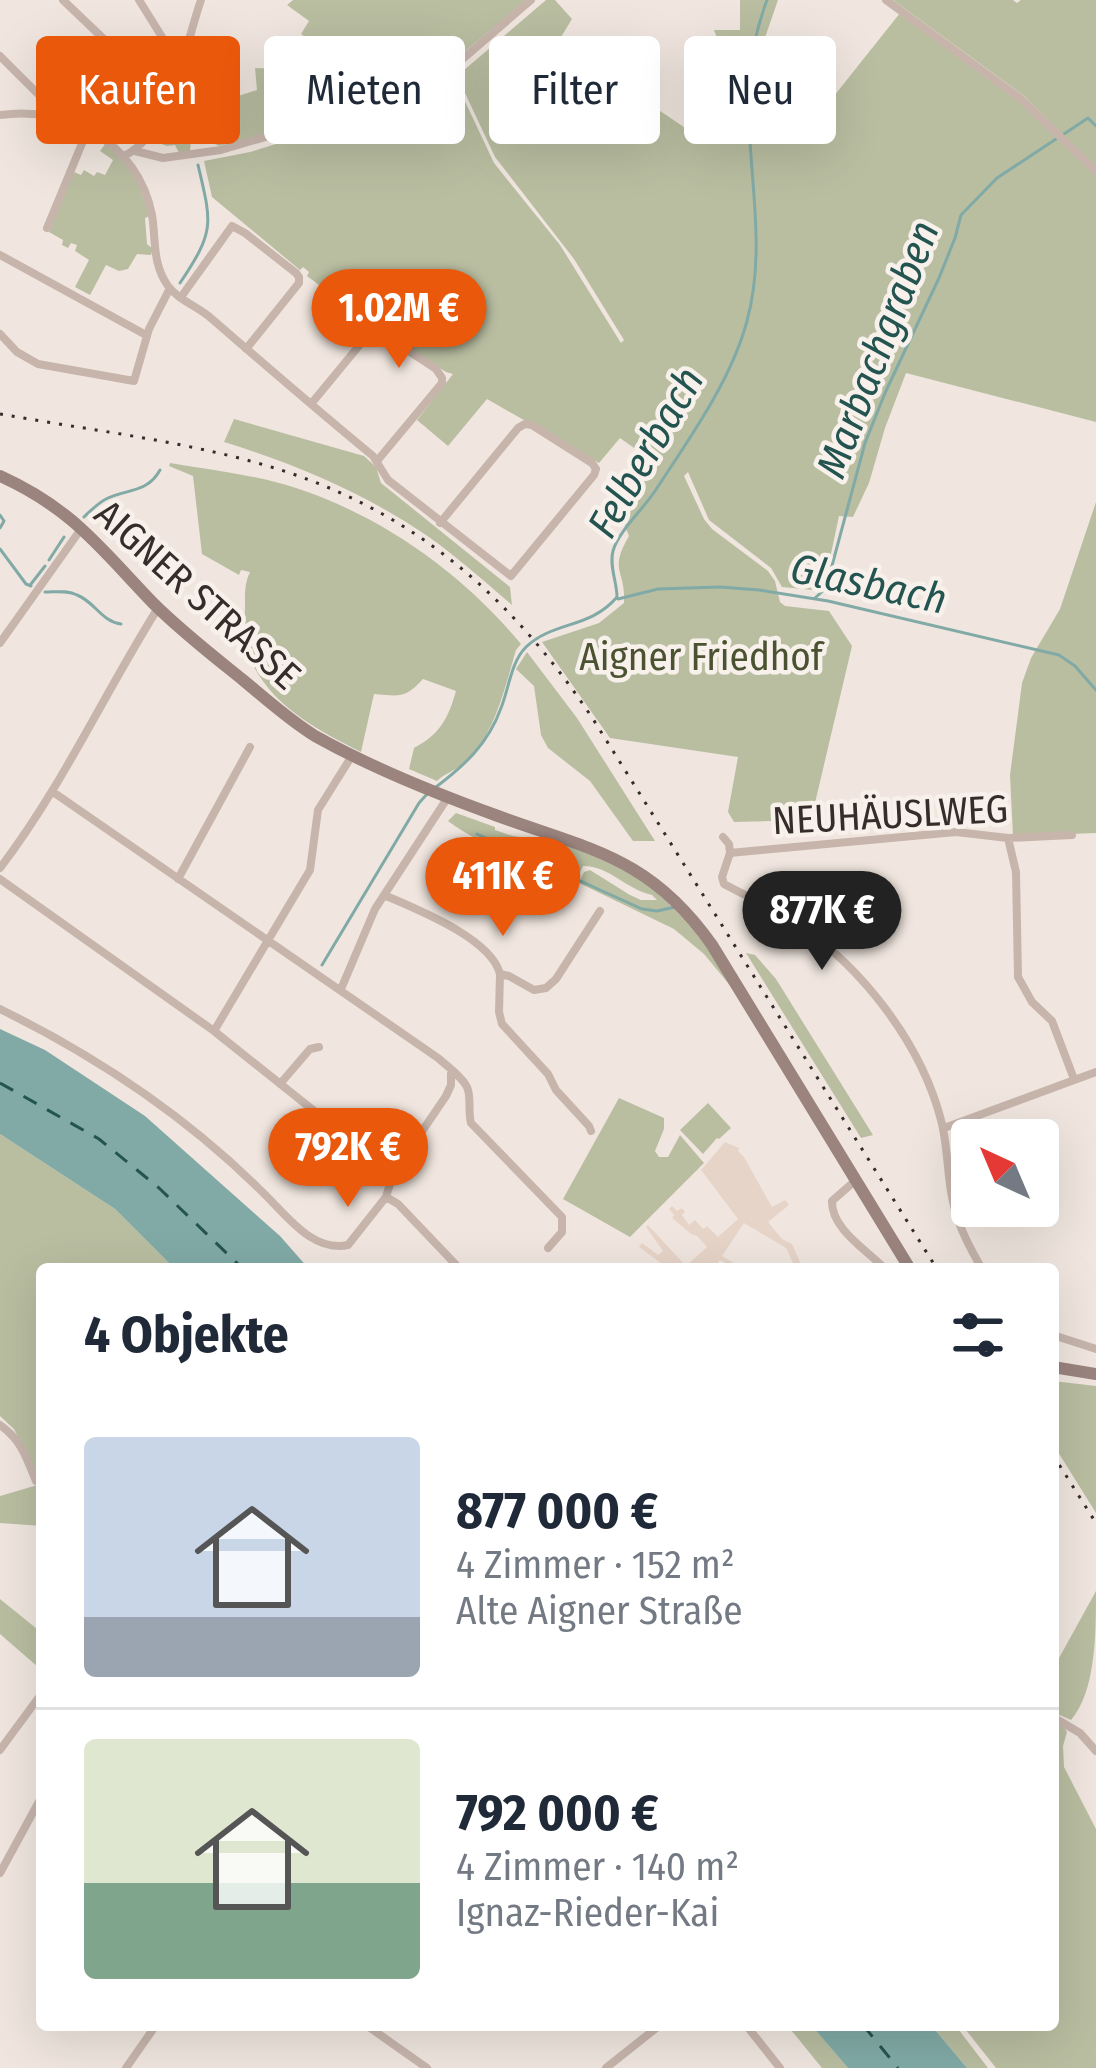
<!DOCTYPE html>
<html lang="de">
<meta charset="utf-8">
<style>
:root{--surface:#fff;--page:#f2f2f3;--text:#1f2937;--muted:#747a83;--line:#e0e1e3;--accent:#ea580c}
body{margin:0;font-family:"Fira Sans Condensed",sans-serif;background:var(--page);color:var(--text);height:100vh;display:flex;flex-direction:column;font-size:45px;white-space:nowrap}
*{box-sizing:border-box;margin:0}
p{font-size:39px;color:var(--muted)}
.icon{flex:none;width:66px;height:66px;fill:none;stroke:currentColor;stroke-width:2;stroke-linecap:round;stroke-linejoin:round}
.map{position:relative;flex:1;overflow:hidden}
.side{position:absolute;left:36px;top:1263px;width:1023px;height:768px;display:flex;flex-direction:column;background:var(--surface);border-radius:12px;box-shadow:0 12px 48px #0002}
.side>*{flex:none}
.banner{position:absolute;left:36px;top:36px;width:1026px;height:108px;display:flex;gap:24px}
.needle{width:78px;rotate:316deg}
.controls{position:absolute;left:951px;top:1119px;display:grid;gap:24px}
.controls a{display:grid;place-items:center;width:108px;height:108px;border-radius:12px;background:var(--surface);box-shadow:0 12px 48px #0002;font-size:60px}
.price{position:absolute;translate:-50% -102px;padding:0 27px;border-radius:42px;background:var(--accent);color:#fff;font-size:39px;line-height:78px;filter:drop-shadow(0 3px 6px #0008)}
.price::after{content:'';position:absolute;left:50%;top:72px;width:36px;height:27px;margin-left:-18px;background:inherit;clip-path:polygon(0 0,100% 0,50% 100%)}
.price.current{background:#222;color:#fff}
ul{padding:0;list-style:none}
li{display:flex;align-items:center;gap:36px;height:300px;padding:0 48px}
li+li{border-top:3px solid var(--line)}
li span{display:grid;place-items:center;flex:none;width:336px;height:240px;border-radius:12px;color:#555}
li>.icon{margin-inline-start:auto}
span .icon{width:144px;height:144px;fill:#fffc;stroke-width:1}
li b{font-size:51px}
h2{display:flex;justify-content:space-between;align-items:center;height:144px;padding:0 48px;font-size:51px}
.chip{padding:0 42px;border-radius:12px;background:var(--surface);box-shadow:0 12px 48px #0002;font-size:42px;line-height:108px}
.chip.current{background:var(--accent);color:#fff}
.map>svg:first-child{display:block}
.green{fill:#b9bea1}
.plaza{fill:#e7d4c8}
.water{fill:#81aaa6}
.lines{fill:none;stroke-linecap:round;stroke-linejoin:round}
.stream{stroke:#81aaa6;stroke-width:3}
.ferry{stroke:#245450;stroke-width:3;stroke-dasharray:15 12;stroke-linecap:butt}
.minor{stroke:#c7b5ac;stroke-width:8}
.secondary{stroke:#9b847e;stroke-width:12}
.rail{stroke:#362c2a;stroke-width:3;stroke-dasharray:3 9;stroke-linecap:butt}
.labels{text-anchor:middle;stroke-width:9;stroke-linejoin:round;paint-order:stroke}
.street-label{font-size:39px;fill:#362c2a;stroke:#f8f0eb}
.park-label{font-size:39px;fill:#4b5231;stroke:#f8f0eb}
.water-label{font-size:42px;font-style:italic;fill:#245450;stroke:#f8f0eb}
</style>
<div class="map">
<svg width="1096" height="2068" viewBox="0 0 1096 2068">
<rect width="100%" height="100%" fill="#f0e6df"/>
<!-- green -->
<path class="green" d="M 293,0 L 526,0 L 432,79 L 397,94 L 264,136 L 219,146 L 197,135 L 191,139 L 190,151 L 179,153 L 175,145 L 167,146 L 153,141 L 175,100 L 208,125 L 235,97 L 257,90 L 255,68 C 288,70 288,63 306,38 L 301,34 L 309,21 L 287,5 Z
M 546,0 L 555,0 L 572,19 L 558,42 L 709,144 L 711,122 L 739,98 L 714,30 L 740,30 L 740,0 L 778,0 L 759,55 L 830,101 L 900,13 L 1057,129 L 1024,96 L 893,0 L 1013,0 L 1017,3 L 1021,0 L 1096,0 L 1096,422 L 906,373 L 885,428 L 869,483 L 853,517 L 839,516 L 825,582 L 813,590 L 782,587 L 771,568 L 709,520 L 688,472 L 684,476 L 704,519 L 712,529 L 768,571 L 775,581 L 780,602 L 785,606 L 829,611 L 852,646 L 811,820 L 734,822 L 728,812 L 738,757 L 610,738 L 542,642 L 599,623 L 624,603 C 626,569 608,572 629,536 L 617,507 L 651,460 L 620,438 L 599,463 L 487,399 L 448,446 L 417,420 L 453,374 L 446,372 L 371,324 L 307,276 L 309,272 L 303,267 L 300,270 L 212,197 L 204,161 L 250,152 L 367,116 L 455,80 L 494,163 L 560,245 L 621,343 L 624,340 L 574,259 L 495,157 L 457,76 Z
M 106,143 L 135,175 L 150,216 L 145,218 L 147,244 L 153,249 L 151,255 L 137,254 L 128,269 L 119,271 L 106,265 L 90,295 L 75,287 L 89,260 L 75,251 L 77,245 L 71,243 L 68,248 L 62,245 L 63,240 L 49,232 L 74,172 L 81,175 L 84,170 L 94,176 L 97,172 L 105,175 L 113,160 L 100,151 Z
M 234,419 L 364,456 L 376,467 L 381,483 L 510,587 L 512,605 C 484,581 456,556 426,535 C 364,493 295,464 224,442 Z
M 170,463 C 212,470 256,475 296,488 C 384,517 463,574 521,644 L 516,650 C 505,687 493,742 461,765 C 453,772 445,773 437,781 L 409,769 L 414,748 C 440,734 448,719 456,691 L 423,679 C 405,699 399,696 374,694 L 361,752 C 309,726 257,698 243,637 C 241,628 245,619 245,609 C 245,596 244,584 250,572 L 241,570 L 239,575 L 202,554 L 193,476 L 169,466 Z
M 1096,502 L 1096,833 L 1013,836 L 1010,775 L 1022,683 L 1031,658 L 1060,609 Z
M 527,652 L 577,718 L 655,841 L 633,841 L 590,781 L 548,748 L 541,735 L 534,686 L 516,669 Z
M 456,813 L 495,827 L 495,830 C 505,833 509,836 520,837 C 529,839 539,837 548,839 C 634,858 692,915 733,989 L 704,954 L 674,929 L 579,883 L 584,872 L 590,870 L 630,895 L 641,900 L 657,900 L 652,895 C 627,890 610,866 583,866 L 574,883 C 532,863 486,849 448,821 Z
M 746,953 L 755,955 L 776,979 L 873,1135 L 861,1138 Z
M 619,1098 L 664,1118 L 664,1129 L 655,1151 L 659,1157 L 668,1157 L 680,1135 L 704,1163 L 630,1237 L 563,1199 Z
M 708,1103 L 731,1128 L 719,1139 L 717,1138 L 703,1154 L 680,1130 Z
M 0,1134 L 115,1209 L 175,1269 L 42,1269 L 42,1526 L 0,1523 L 0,1496 L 41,1484 L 14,1429 L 0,1416 Z
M 1053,1381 L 1096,1386 L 1096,1513 L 1053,1444 Z
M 1096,1591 C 1096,1633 1096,1691 1071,1720 L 1053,1712 L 1053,1669 Z
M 0,1599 L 42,1633 L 42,1667 L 38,1667 L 0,1634 Z
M 1053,1719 L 1062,1724 L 1067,1732 L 1063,1746 L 1064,1767 L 1096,1829 L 1096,2068 L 996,2068 L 962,2025 L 1053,2025 Z
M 787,2025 L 811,2025 L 848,2068 L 822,2068 Z
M 931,2025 L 955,2025 L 988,2068 L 967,2068 Z"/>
<!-- plaza -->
<path class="plaza" d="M 725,1142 L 739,1148 L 738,1151 L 744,1157 L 772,1207 L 785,1200 L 787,1202 L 789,1205 L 768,1222 L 782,1239 L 792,1244 L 803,1269 L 796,1269 L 786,1248 L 744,1223 L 722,1256 L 744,1269 L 736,1269 L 720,1260 L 714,1269 L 669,1269 L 639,1247 L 642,1243 L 658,1255 L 663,1251 L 646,1227 L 648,1225 L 686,1266 L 707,1247 L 697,1236 L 691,1234 L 672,1218 L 674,1215 L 669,1209 L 672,1206 L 677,1211 L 682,1208 L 685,1212 L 682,1215 L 689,1225 L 695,1220 L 703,1229 L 707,1226 L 718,1237 L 738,1219 L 701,1170 Z"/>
<!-- water -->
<path class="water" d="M 0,1029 L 45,1050 L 145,1116 L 280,1236 L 309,1269 L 175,1269 L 115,1209 L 0,1134 Z
M 811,2025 L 931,2025 L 967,2068 L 848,2068 Z"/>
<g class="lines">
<!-- stream -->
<path class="stream" d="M 1064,134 L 1088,118 L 1096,126
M 180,283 C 215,231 212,224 198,165
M 0,515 L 4,521 L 0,528
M 84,517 C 91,510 99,502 108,498 C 129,489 148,492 160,470
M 0,549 L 26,584 L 31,586
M 49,560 L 64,537
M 31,584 L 45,566
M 45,592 C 56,592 68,590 77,595 C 95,602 101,621 121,624
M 815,598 L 826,588 L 865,443 L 885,393 L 939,278 L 955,238 L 961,215 L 997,178 L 1056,139
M 618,599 L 658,589 L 720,587 L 759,590 L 828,601 L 1059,655 L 1075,666 L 1096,690
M 436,787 C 465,765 488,744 501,708 C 509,688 511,662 526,647 C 553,621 590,629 617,597 C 617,582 609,566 613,551 C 618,532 644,508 655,491 C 689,439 731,381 747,321 C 768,244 746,168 749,90 C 750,60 756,29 767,0
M 477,834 L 642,909 L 657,911 L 675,907
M 322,965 L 419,803 L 428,793"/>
<!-- ferry -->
<path class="ferry" d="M 0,1083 L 99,1139 L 159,1188 L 243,1269
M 863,2025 L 898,2068"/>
<!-- minor -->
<path class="minor" d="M 63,0 L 153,86 L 169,95
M 139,0 L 167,45 L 182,57
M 886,0 L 1021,99 L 1096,171
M 0,56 L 41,97 L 46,114
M 0,115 C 69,105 138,143 152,215 C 156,239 152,264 168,286 C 178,300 199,307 212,319 C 265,365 318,411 373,456 L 388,480 L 511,576 L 594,475 L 596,469 L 592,463 L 532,425 L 525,424 L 518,428 L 440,523
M 135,151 L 163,158 L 221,150 L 394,99 L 444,75 L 531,0
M 124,156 C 171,133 185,46 201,0
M 47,228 L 88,129
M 0,255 L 146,335
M 181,297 L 232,226 L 245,233 L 296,273 L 299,277 L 299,283 L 246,349
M 0,334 L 17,352 L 38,364 L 134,381 L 149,329 L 170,288
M 311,404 L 372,330 L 378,331 L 436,369 L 442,378 L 442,383 L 377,461
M 0,643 L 81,529
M 53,792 L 438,1058 C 446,1065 466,1080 468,1090 C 471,1101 468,1111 471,1123 L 562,1217 L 562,1232 L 548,1248
M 723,837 L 729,844 L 730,853
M 1008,838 L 1016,872 L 1018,977 L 1032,1002 L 1052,1021 L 1074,1079
M 730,853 L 722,877 L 724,884 C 748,897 773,908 796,923 C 862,967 921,1043 941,1120 C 948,1146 947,1175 953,1202 C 958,1226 970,1248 982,1269
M 730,853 L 956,832 L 1008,838 L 1072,835
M 0,868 C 62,787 104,694 158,608
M 0,879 L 214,1031 L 393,1174
M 178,879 L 250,747
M 384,895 C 416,909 491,938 500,974 L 509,976 L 534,990 L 546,988 L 556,979 L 600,911
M 500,974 L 499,1012 L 502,1024 L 548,1074 L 556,1090 L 589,1126 L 591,1131
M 341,989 L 375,909 L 448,797
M 0,1009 C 102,1059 200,1126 278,1208 C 297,1228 319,1251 348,1245 L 386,1197 L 393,1174 L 446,1096 L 451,1085 L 451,1074
M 214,1031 L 310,870 L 318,810 L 353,754
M 280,1084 L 310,1049 L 319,1047
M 944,1128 L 1096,1072
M 856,1180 L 832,1201 C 831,1229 867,1250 885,1269
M 386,1197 L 398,1204 L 460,1269
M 1053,1335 L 1096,1349
M 0,1425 C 21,1439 27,1459 36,1481
M 1053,1717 L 1080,1733 L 1096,1751
M 0,1750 L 42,1693
M 0,1873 L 42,1796
M 366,2025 L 427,2068
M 746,2025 L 780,2068
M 126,2068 L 156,2025
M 606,2068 L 660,2025"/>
<!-- secondary -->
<path class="secondary" d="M 0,476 C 73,509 100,548 153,603 C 181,631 212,655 243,680 C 266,699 289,720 315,736 C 372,768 437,794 498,816 C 591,850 650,857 712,945 L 910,1269
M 1053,1367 L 1096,1374"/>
<!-- rail -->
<path class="rail" d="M 0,414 C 94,431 196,442 287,472 C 422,517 515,602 593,719 L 937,1269
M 1053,1455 L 1096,1523"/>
</g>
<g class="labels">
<!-- street labels -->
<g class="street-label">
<text transform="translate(198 594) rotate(42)" y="14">AIGNER STRASSE</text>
<text transform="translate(890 814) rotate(-3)" y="14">NEUHÄUSLWEG</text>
</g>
<!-- park labels -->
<g class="park-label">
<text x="701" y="670">Aigner Friedhof</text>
</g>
<!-- water labels -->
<g class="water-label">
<text transform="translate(877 349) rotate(-69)" y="15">Marbachgraben</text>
<text transform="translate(645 452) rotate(-60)" y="15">Felberbach</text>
<text transform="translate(869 583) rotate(12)" y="15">Glasbach</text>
</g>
</g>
</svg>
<div class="controls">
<a><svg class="needle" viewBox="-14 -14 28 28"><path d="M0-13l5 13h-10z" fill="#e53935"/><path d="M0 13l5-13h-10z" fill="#747a83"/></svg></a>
</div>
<b class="price" style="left:399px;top:371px">1.02M €</b>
<b class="price" style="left:503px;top:939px">411K €</b>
<b class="price current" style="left:822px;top:973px">877K €</b>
<b class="price" style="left:348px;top:1210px">792K €</b>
<div class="banner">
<a class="chip current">Kaufen</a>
<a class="chip">Mieten</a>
<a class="chip">Filter</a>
<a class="chip">Neu</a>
</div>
<section class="side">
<h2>4 Objekte<svg class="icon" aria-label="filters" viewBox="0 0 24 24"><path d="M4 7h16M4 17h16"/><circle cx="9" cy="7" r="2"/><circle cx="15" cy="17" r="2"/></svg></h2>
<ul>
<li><span style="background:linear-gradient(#c9d6e8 75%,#9aa5b1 0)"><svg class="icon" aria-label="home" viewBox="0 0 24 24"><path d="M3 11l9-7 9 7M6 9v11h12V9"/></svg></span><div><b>877 000 €</b><p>4 Zimmer · 152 m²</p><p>Alte Aigner Straße</p></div></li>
<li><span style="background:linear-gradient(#dfe7d0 60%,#7fa58c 0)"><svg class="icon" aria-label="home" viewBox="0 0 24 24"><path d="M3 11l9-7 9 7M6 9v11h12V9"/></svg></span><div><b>792 000 €</b><p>4 Zimmer · 140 m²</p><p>Ignaz-Rieder-Kai</p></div></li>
</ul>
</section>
</div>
